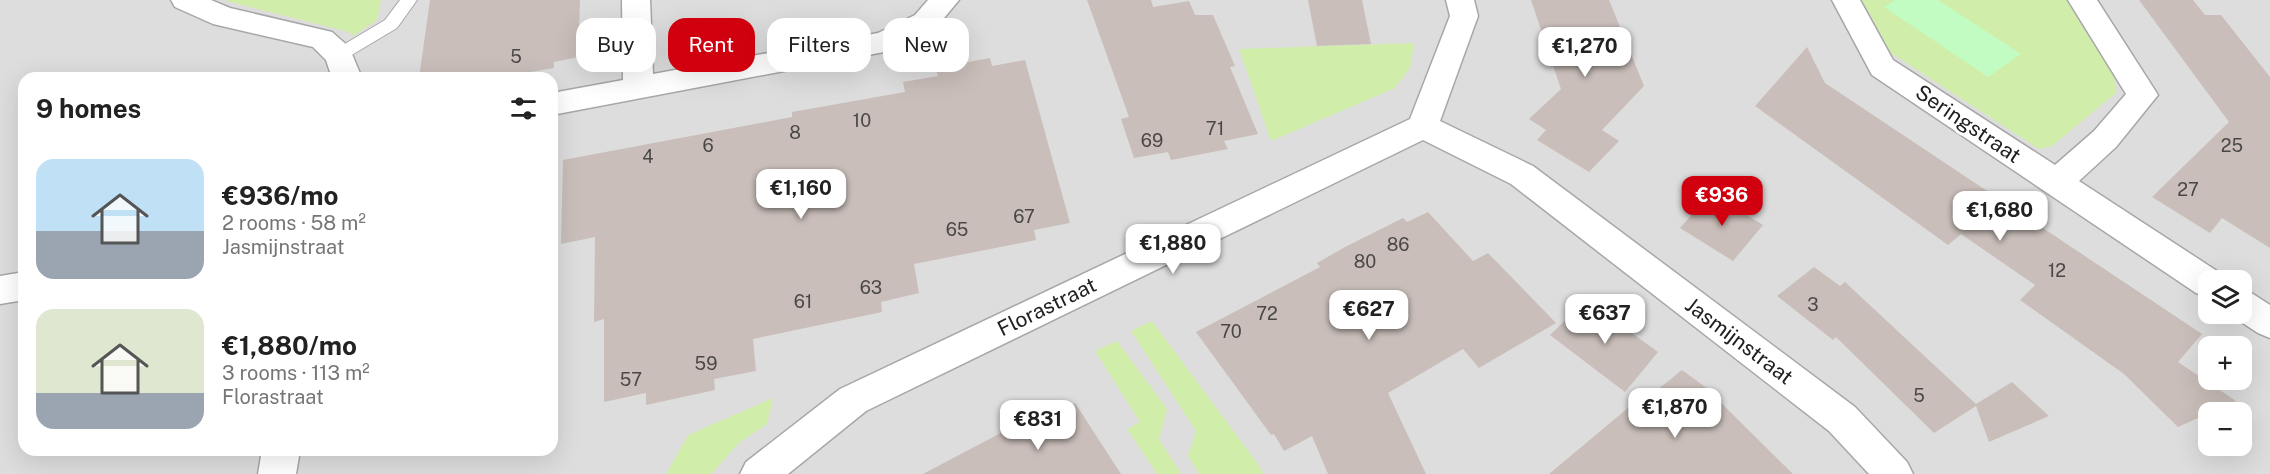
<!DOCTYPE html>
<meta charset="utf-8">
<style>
:root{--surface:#fff;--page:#f2f2f2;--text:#222;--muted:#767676;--accent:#d0000f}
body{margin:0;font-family:"Public Sans",sans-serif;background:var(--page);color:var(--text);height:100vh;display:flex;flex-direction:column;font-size:22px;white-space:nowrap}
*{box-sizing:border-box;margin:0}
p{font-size:20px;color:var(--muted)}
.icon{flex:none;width:33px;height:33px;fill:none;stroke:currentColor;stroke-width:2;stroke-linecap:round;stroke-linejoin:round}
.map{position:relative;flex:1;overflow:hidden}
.side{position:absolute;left:18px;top:72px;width:540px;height:384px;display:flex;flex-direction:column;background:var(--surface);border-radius:18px;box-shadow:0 6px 24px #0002}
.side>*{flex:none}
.top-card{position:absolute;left:576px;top:18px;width:570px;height:54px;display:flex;gap:12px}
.buttons{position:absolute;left:2198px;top:270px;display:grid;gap:12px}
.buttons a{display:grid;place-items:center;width:54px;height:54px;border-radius:12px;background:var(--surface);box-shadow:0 6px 24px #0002;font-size:30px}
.price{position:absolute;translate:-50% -51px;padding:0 14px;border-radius:12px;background:#fff;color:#222;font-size:20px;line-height:39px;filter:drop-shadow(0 2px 3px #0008)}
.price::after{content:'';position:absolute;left:50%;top:36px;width:18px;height:14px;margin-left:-9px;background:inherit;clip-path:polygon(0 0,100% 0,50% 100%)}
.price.active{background:var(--accent);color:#fff}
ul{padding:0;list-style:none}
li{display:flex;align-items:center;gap:18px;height:150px;padding:0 18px}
li span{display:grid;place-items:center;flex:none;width:168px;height:120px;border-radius:18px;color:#555}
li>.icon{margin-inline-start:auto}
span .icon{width:72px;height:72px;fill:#fffc;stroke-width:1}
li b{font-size:26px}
h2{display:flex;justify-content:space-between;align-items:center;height:72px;padding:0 18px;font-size:26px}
.tag{padding:0 21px;border-radius:18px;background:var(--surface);box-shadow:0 6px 24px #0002;font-size:21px;line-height:54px}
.tag.active{background:var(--accent);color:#fff}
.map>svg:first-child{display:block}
.residential{fill:#dedddd;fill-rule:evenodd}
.grass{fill:#d0edaa}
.park{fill:#c2fcc2}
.building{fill:#c9beb9}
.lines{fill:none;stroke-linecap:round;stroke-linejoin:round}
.lane-casing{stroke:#a7a7a7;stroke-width:2}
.street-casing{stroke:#a7a7a7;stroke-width:3}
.lane{fill:#fff;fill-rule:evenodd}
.street{fill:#fff;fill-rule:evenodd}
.labels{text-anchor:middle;stroke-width:6;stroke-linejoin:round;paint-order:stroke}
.number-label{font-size:18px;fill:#4a4846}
.street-label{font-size:21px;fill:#202020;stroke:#fff}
</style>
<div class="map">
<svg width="2270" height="474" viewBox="0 0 2270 474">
<rect width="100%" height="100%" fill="#f1ece6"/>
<!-- residential -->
<path class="residential" d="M 0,0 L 2270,0 L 2270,474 L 0,474 ZM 24,78 L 552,78 L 552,450 L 24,450 ZM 2208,280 L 2241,280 L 2241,314 L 2208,314 ZM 2208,346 L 2241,346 L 2241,380 L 2208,380 ZM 2208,412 L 2241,412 L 2241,446 L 2208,446 Z"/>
<!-- grass -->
<path class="grass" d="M 228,0 L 381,0 L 377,20 L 353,36 L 349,32 L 226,1 Z
M 1862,0 L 2066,0 L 2113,69 L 2116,93 L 2052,146 L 2039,149 L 1891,53 Z
M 1414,43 L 1410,68 L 1395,88 L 1271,141 L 1239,49 Z
M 1152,321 L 1260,467 L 1263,474 L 1199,474 L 1188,456 L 1196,431 L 1131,331 Z
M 1117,341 L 1167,409 L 1159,439 L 1181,474 L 1157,474 L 1127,429 L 1140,422 L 1095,351 Z
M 773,398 L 767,424 L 739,443 L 711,474 L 666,474 L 688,435 Z"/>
<!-- park -->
<path class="park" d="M 1895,0 L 1938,0 L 2021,54 L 1988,77 L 1884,7 Z"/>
<!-- building -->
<path class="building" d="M 430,0 L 580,0 L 578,57 L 554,62 L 554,68 L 495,78 L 419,78 Z
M 1087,0 L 1151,0 L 1153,7 L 1189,1 L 1195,15 L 1213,15 L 1235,66 L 1230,67 L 1258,134 L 1224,141 L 1228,149 L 1171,160 L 1168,152 L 1134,158 L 1121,119 L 1129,117 Z
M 1308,0 L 1362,0 L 1371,44 L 1317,46 Z
M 1531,0 L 1609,0 L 1644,86 L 1602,130 L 1619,141 L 1589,172 L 1537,140 L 1546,130 L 1529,119 L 1561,89 Z
M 2139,0 L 2193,0 L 2205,15 L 2221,15 L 2270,77 L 2270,248 L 2222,218 L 2210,233 L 2152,197 L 2229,122 Z
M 1807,47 L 1825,83 L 2202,334 L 2178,362 L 2236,401 L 2178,427 L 2124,374 L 2020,300 L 2035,285 L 1961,234 L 1948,245 L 1755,106 Z
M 990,58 L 992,66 L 1025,60 L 1070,223 L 1034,230 L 1036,240 L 914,264 L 919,293 L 881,302 L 882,312 L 753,339 L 756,371 L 714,379 L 715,390 L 646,405 L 646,393 L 604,402 L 604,319 L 594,322 L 595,237 L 561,244 L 563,160 L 792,117 L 792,112 L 905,92 L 903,82 L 938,76 L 935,68 Z
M 1711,193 L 1763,225 L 1733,261 L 1680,228 Z
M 1428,212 L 1473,261 L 1488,253 L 1556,323 L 1479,368 L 1463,349 L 1388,393 L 1426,474 L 1328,474 L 1312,436 L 1284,451 L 1274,434 L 1271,435 L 1196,332 L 1320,267 L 1317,263 L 1345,247 L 1403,218 L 1407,222 Z
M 1814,267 L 1840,286 L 1845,282 L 1976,404 L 2012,382 L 2049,416 L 1989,442 L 1976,406 L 1934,433 L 1836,337 L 1833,340 L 1777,296 Z
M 1586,300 L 1658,352 L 1625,392 L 1550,335 Z
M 1682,370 L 1704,386 L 1793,474 L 1549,474 L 1634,403 L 1637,406 Z
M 1075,403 L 1121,474 L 923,474 L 1012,427 L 1016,434 Z"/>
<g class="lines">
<defs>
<path id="lane" d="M 400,0 L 417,0 L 397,28 L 345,59 L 339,61 L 333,59 L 330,55 L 333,51 L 385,20 Z"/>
<path id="street" d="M 171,0 L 211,0 L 230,8 L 332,32 L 349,47 L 362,78 L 332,78 L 326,60 L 313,47 L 213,24 L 175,7 Z
M 622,0 L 650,0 L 653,74 L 878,33 L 915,15 L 928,0 L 959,0 L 935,29 L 884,52 L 552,115 L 552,93 L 623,80 Z
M 1446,0 L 1474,0 L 1478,16 L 1440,121 L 1533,166 L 1855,407 L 1907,462 L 1913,474 L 1869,474 L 1829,431 L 1511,184 L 1423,140 L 866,411 L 788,474 L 740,474 L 746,462 L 840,389 L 1410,119 L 1450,16 Z
M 1832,0 L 1860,0 L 1893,60 L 2055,165 L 2094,131 L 2126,94 L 2068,0 L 2097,0 L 2158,95 L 2116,147 L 2079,181 L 2220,273 L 2224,280 L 2208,280 L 2208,297 L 2196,293 L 1872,75 Z
M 24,272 L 24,300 L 0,304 L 0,276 Z
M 2241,290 L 2253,294 L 2270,305 L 2270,338 L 2258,333 L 2229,314 L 2241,314 Z
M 262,450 L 300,450 L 296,474 L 258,474 Z"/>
</defs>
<!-- lane casing -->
<use href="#lane" class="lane-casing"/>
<!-- street casing -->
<use href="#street" class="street-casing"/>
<!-- lane -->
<use href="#lane" class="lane"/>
<!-- street -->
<use href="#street" class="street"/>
</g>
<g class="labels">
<!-- number labels -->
<g class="number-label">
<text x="516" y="63">5</text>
<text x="862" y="127">10</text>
<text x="1215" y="135">71</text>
<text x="795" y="139">8</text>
<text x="1152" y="147">69</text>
<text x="708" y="152">6</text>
<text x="2232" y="152">25</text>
<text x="648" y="163">4</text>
<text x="2188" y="196">27</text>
<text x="1024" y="223">67</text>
<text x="957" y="236">65</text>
<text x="1398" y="251">86</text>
<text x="1365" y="268">80</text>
<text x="2057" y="277">12</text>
<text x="871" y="294">63</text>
<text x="803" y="308">61</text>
<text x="1813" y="311">3</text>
<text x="1267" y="320">72</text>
<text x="1231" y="338">70</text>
<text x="706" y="370">59</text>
<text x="631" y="386">57</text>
<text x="1919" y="402">5</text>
</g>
<!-- street labels -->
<g class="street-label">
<text transform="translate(1968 124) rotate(34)" y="7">Seringstraat</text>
<text transform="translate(1047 307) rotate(-26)" y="7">Florastraat</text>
<text transform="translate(1739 341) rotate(37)" y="7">Jasmijnstraat</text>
</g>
</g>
</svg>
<div class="buttons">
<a><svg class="icon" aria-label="layers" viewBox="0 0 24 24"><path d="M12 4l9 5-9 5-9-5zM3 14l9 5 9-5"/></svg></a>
<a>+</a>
<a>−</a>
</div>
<b class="price" style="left:1585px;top:78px">€1,270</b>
<b class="price" style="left:801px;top:220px">€1,160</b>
<b class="price active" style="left:1722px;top:227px">€936</b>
<b class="price" style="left:2000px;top:242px">€1,680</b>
<b class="price" style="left:1173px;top:275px">€1,880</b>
<b class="price" style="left:1369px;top:341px">€627</b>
<b class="price" style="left:1605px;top:345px">€637</b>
<b class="price" style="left:1675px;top:439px">€1,870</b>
<b class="price" style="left:1038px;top:451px">€831</b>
<div class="top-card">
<a class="tag">Buy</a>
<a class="tag active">Rent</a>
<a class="tag">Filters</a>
<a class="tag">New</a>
</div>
<section class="side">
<h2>9 homes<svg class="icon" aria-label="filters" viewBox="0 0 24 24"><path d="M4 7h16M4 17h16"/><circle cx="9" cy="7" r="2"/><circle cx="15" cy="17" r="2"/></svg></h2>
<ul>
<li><span style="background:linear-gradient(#bfe0f5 60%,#9aa5b1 0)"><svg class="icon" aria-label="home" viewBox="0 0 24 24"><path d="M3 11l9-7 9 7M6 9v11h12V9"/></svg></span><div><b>€936/mo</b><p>2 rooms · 58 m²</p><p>Jasmijnstraat</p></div></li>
<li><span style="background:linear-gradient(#dfe7d0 70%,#9aa5b1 0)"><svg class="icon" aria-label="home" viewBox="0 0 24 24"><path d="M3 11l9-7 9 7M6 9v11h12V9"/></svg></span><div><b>€1,880/mo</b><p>3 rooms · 113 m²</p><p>Florastraat</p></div></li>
</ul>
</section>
</div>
